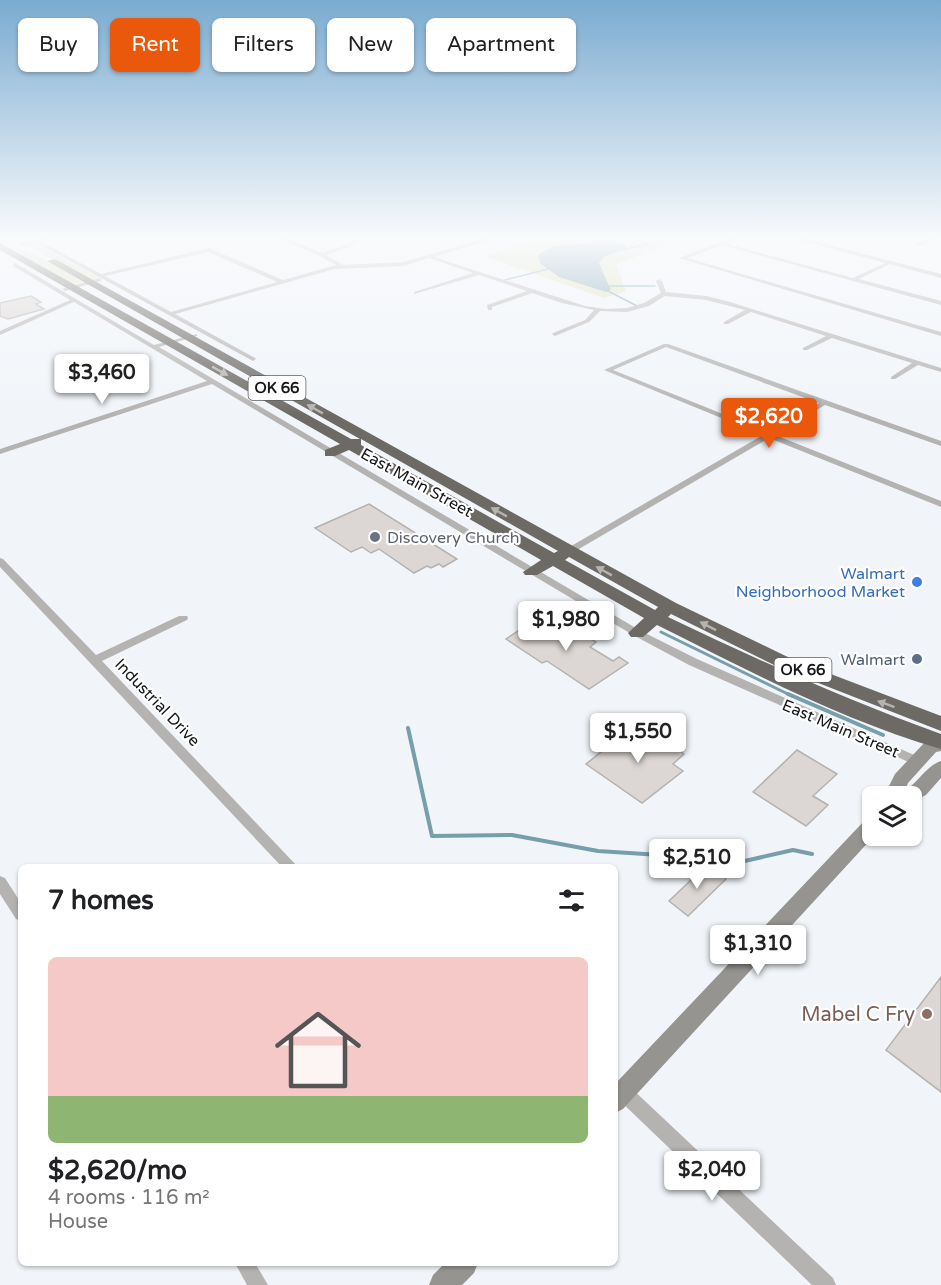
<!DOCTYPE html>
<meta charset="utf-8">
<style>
:root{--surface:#fff;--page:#f6f6f6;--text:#202124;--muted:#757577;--accent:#ea580c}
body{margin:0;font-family:"Varela Round",sans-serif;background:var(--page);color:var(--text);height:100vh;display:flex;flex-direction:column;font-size:22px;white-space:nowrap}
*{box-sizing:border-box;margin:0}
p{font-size:20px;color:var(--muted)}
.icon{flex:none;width:33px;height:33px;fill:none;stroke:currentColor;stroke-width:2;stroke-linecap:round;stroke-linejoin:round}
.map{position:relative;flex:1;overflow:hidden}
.panel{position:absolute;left:18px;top:864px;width:600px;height:402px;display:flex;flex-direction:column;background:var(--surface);border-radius:9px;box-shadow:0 2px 4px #0004}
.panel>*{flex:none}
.hud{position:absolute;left:18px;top:18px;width:600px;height:54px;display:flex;gap:12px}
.controls{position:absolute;left:862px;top:786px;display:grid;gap:12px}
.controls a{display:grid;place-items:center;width:60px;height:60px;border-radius:9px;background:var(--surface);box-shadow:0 2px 4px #0004;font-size:30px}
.price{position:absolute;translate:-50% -51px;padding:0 14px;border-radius:6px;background:#fff;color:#222;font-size:20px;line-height:39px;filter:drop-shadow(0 2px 3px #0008)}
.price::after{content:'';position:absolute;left:50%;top:36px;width:18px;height:14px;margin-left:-9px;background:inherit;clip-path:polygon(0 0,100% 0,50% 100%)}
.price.active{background:var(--accent);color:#fff}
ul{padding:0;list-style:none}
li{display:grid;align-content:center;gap:12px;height:318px;padding:0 30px}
li span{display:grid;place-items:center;height:186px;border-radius:9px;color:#555}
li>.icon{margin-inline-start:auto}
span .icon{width:108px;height:108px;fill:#fffc;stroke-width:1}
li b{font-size:26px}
h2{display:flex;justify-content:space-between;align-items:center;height:72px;padding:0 30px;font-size:26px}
.chip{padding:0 21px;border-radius:9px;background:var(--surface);box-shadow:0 2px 4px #0004;font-size:21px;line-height:54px}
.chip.active{background:var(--accent);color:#fff}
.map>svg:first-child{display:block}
.green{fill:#dee2bf}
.water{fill:#769eab}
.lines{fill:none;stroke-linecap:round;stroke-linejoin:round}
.stream-far2{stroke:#769eab;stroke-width:1.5}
.stream-far1{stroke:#769eab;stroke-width:3}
.stream{stroke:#769eab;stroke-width:4}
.building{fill:#dcd7d4;stroke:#b5b1ae;stroke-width:1.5}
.street{fill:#b5b3b2;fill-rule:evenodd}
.secondary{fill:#969491;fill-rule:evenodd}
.highway{fill:#6d6a66;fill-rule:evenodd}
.oneway{fill:#b6b4b2}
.worship-dot{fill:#6b7280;stroke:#fff;stroke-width:2}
.shop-dot{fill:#3f7fe0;stroke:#fff;stroke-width:2}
.service-dot{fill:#5c6f8a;stroke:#fff;stroke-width:2}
.education-dot{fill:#8d6e63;stroke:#fff;stroke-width:2}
.labels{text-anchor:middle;stroke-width:4.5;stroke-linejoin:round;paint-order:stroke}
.shield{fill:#fff;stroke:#5c5d5e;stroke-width:1.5}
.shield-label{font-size:15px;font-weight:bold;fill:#161719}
.street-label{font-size:16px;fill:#161719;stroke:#fff}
.worship-label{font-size:16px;fill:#5b616d;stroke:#fff;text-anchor:start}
.shop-label{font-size:16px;fill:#366cbe;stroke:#fff;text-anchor:end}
.service-label{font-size:16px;fill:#4e5e75;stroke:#fff;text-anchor:end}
.near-education-label{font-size:20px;fill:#785e54;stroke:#fff;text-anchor:end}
</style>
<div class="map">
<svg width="941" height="1285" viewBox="0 0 941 1285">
<rect width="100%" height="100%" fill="#f1f5f9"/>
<!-- green -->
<path class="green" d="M 549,236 L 693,236 L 616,264 L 626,291 L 604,298 L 598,296 L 484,256 Z
M 35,243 L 99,278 L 89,280 L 27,245 Z
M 16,247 L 42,258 L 83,282 L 71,284 L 12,249 Z"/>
<!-- water -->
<path class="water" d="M 606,242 L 626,245 L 625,249 L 604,257 L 599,263 L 611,290 L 606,292 L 559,277 L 541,264 L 537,255 L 555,246 Z"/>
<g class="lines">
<!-- stream-far2 -->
<path class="stream-far2" d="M 621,250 L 648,244 L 629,236
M 505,280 L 548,269
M 610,286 L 655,286
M 608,291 L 637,306"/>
<!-- stream-far1 -->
<path class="stream-far1" d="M 661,632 L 792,696"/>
<!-- stream -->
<path class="stream" d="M 788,694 L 883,735
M 408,728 L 432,836 L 512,835 L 598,851 L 691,857
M 736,863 L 793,850 L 812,854"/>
</g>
<!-- building -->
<path class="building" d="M 31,296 L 41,302 L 36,304 L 44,309 L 8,319 L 0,316 L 0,303 Z
M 369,504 L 457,559 L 443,567 L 439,564 L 431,568 L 427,566 L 414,573 L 379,549 L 371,553 L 362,547 L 351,552 L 315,528 Z
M 539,617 L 560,630 L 569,625 L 596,642 L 590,647 L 613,661 L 619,657 L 628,663 L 589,689 L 547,661 L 542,663 L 506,639 Z
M 646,728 L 684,754 L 673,764 L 683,771 L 642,803 L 586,764 L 626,732 L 634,737 Z
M 797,750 L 837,774 L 813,796 L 828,805 L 806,826 L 753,792 Z
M 707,865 L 726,879 L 688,916 L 669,901 Z
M 941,977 L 941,1092 L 886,1050 Z"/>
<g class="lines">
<!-- street -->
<path class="street" d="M 48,236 L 59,236 L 40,241 L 101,274 L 209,248 L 283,280 L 336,265 L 320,256 L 273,236 L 280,236 L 322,253 L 348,244 L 357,236 L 405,236 L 360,238 L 352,246 L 326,255 L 343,265 L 404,262 L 493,236 L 502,236 L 434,257 L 585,306 L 606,309 L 627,308 L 644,303 L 661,293 L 656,281 L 659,279 L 662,281 L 666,292 L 706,296 L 730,302 L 941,368 L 941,372 L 918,365 L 895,379 L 891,379 L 891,377 L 912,363 L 832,338 L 807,350 L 803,350 L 803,348 L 826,336 L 751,312 L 728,324 L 724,324 L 724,322 L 745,310 L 706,300 L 665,296 L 649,306 L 627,312 L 600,311 L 589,322 L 555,336 L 552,334 L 553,333 L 585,320 L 594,310 L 562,303 L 532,293 L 492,307 L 492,310 L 488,310 L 487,305 L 527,291 L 479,275 L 414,294 L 414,292 L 473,273 L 429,258 L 404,266 L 335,269 L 175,314 L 255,358 L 256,359 L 253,361 L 35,242 L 21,246 L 18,244 ZM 208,252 L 277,282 L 171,312 L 105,276 Z
M 737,236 L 745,236 L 727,244 L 853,278 L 885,263 L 784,236 L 794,236 L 941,274 L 941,278 L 890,264 L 859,279 L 941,301 L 941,305 L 722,245 L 687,258 L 941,332 L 941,336 L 679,258 Z
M 934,236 L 941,237 L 920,246 L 915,245 Z
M 15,263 L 154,345 L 197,334 L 197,336 L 159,347 L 641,631 L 697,659 L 921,758 L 923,761 L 921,764 L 917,765 L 913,764 L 689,665 L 633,635 L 212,384 L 0,454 L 0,449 L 207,381 L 74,302 L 0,335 L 0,331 L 70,300 L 13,266 Z
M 99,278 L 101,279 L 101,281 L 65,291 L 62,289 Z
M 664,344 L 668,344 L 941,441 L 941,446 L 825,405 L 775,435 L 941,501 L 941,507 L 769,438 L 572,553 L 566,553 L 564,551 L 566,549 L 763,435 L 604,370 ZM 666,347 L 819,403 L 768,432 L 613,370 Z
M 0,558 L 3,559 L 96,655 L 179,616 L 187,616 L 188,618 L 187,620 L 102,661 L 298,867 L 282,867 L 0,567 Z
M 0,876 L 5,878 L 21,903 L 21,921 L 16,919 L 0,894 Z
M 623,1084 L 629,1086 L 833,1278 L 836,1285 L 812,1285 L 617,1098 L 615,1091 L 617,1086 Z
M 235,1263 L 255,1263 L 268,1285 L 247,1285 Z"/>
<!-- secondary -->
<path class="secondary" d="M 941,739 L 941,751 L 936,752 L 908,783 L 905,790 C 918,783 927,765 941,761 L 941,778 L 926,795 L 912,802 L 912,796 L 884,796 L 895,774 L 925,742 Z
M 873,817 L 874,836 L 623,1109 L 615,1113 L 615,1084 L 866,819 Z
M 445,1263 L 478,1263 L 474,1273 L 462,1285 L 429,1285 L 433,1275 Z"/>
<!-- highway -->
<path class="highway" d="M 0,243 L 351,439 L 360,439 L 47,261 L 55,259 L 676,603 L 794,660 L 941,716 L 941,731 L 780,668 L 671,614 L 668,617 C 758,660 847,700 941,734 L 941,749 C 842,720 749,671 657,625 L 643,637 L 631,637 L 628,633 L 644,618 L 553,566 L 537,575 L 525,575 L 523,572 L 541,560 L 349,450 L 335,456 L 325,456 L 325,450 L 340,444 L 0,250 ZM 361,439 L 558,551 L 554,553 L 361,445 ZM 569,557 L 658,607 L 655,610 L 565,560 Z"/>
</g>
<!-- one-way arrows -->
<defs><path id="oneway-solid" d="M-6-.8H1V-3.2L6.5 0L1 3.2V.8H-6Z" transform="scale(1.5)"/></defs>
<g class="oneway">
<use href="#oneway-solid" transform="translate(220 371) rotate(29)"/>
<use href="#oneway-solid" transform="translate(315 409) rotate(-151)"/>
<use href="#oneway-solid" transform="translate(499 512) rotate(-151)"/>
<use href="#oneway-solid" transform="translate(604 571) rotate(-151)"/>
<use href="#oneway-solid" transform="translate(708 626) rotate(-153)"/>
<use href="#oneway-solid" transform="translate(886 704) rotate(-160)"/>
</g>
<!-- sky -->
<linearGradient id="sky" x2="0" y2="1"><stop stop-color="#7aabd0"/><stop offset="0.57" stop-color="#f9fafc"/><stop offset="1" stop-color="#f9fafc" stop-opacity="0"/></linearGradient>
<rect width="941" height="416" fill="url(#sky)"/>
<!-- markers -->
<circle class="worship-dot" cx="375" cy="537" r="6"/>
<circle class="shop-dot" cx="917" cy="582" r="6"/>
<circle class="service-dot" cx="917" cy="659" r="6"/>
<circle class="education-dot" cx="927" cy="1014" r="6"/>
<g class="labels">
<!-- shield labels -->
<g class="shield">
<rect x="248.5" y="376" width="57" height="24" rx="4.5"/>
<rect x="774.5" y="658" width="57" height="24" rx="4.5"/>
</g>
<g class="shield-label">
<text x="277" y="393">OK 66</text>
<text x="803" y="675">OK 66</text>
</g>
<!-- street labels -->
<g class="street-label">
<text transform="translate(417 482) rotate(29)" y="6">East Main Street</text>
<text transform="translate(158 702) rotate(46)" y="6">Industrial Drive</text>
<text transform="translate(841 728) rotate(23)" y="6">East Main Street</text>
</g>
<!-- worship labels -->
<g class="worship-label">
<text x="387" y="543">Discovery Church</text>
</g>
<!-- shop labels -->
<g class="shop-label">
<text x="905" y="579">Walmart<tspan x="905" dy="18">Neighborhood Market</tspan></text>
</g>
<!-- service labels -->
<g class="service-label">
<text x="905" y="665">Walmart</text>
</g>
<!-- near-education labels -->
<g class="near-education-label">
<text x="915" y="1021">Mabel C Fry</text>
</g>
</g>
</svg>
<div class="controls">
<a><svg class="icon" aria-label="layers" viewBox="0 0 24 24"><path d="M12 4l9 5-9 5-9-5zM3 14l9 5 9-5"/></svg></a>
</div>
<b class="price" style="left:102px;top:405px">$3,460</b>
<b class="price active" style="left:769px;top:449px">$2,620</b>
<b class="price" style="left:566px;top:652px">$1,980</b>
<b class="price" style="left:638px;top:764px">$1,550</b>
<b class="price" style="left:697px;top:890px">$2,510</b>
<b class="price" style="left:758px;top:976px">$1,310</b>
<b class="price" style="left:712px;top:1202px">$2,040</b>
<div class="hud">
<a class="chip">Buy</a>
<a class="chip active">Rent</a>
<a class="chip">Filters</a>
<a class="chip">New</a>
<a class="chip">Apartment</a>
</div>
<section class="panel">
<h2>7 homes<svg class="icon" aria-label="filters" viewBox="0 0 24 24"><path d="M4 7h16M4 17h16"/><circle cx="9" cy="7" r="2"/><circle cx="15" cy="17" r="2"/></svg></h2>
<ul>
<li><span style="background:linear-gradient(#f6c9c9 75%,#8fb573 0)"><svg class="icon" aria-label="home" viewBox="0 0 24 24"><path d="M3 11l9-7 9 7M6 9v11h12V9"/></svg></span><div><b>$2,620/mo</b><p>4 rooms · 116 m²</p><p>House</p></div></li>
</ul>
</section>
</div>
